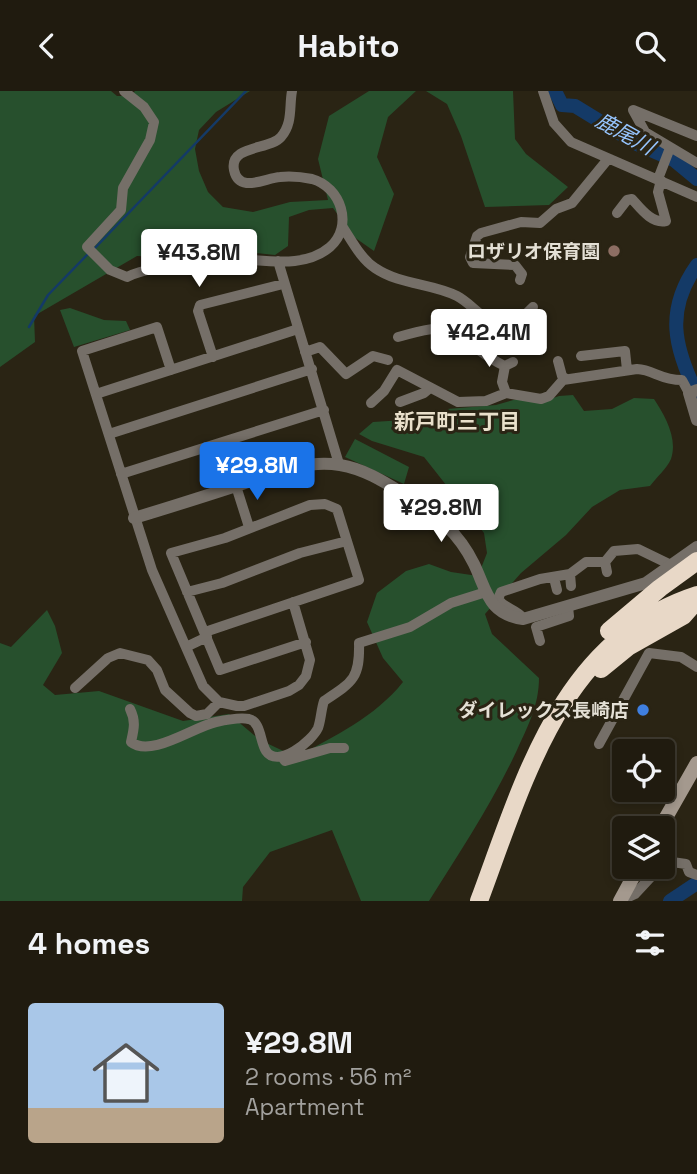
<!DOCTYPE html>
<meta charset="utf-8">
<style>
:root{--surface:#201b0f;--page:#282418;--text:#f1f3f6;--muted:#a2a19e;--line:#3d392f;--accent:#1a73e8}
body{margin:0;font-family:"Space Grotesk","Noto Sans JP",sans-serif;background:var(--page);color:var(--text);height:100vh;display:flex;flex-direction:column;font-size:26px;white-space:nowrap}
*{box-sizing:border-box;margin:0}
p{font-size:23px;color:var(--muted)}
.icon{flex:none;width:38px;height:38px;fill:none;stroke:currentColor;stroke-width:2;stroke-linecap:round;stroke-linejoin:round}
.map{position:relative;height:810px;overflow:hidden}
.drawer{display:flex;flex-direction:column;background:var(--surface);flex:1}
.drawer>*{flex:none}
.fabs{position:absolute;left:612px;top:648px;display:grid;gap:14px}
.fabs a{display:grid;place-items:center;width:63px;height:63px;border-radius:7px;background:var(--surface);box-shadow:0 4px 10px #0003,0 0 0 2px var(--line);font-size:35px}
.price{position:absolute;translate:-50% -60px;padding:0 16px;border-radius:7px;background:#fff;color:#222;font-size:23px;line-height:46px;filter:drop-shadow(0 2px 4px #0008)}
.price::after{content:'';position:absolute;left:50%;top:42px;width:21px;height:16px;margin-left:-10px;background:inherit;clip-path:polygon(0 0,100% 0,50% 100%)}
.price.on{background:var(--accent);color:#fff}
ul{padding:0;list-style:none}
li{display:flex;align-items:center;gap:21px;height:175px;padding:0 28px}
li span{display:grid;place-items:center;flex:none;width:196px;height:140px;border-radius:7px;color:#555}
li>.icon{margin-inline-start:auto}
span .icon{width:84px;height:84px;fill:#fffc;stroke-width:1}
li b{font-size:30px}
h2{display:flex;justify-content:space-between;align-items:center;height:84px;padding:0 28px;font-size:30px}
header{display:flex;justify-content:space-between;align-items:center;height:91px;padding:0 28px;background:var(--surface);font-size:32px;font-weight:700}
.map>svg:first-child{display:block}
.green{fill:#27502d}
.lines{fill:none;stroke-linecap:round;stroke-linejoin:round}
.stream{stroke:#143a67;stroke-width:2.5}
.river{stroke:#143a67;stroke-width:14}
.minor{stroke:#756f68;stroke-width:10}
.tertiary{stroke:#756f68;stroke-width:12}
.secondary{stroke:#a4998e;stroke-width:14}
.motorway{stroke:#e8d8c7;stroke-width:18}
.education-dot{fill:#8d6e63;stroke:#2a2414;stroke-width:2.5}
.shop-dot{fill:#3f7fe0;stroke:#2a2414;stroke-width:2.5}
.labels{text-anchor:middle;stroke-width:6;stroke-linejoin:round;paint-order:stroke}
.poi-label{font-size:19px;font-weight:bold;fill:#e4e0d5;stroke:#2a2414;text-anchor:end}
.water-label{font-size:21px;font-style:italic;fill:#96c4fd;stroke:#2a2414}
.neighbourhood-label{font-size:21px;font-weight:bold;fill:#e9e0cb;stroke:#2a2414}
</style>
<header><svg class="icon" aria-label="back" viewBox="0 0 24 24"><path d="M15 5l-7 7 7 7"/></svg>Habito<svg class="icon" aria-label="search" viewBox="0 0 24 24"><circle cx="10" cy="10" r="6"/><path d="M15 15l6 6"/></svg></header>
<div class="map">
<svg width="697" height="810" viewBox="0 0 697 810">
<rect width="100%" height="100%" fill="#2a2414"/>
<!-- green -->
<path class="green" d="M 0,0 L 111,0 L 117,5 L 131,5 L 135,0 L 250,0 L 216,21 L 199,39 L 195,58 L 199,80 L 208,101 L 223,116 L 253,121 L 290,111 L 328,109 L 318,68 L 329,25 L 369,0 L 416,0 L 388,26 L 377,66 L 394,103 L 374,160 L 354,146 L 333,117 L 309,119 L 289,126 L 288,155 L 275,164 L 228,159 L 189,167 L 137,165 L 34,225 L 35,251 L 0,276 Z
M 426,0 L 513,0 L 515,48 L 526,63 L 568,96 L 549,114 L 485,116 L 461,45 L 447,13 Z
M 70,217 L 104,229 L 126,230 L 130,239 L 74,256 L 60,219 Z
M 573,304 L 584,320 L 612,318 L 634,307 L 654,308 C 665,325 678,347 671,368 C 667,377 656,387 650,395 L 620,399 L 592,416 L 566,444 L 521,482 L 485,523 L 492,543 L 539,587 C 539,614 528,635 517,659 C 492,713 460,761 429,810 L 361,810 L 332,739 L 270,761 L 243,796 L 242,810 L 0,810 L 0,552 L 11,556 L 47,519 L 55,535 L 62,562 L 43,594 L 55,604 L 99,600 L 183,630 L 229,623 L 260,649 L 296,666 C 335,645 375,626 403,591 L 383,567 L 367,531 L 377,502 L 406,480 L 429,473 L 451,481 L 478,485 L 487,462 L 484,442 L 424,366 L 372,350 L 359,343 L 373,331 L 404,329 L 447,318 L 496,314 L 517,308 L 542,311 L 559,305 Z
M 355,348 L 409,376 L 404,393 L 345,366 Z"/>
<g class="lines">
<!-- stream -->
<path class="stream" d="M 93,159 L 246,0
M 29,236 L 48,204 L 88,163"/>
<!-- river -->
<path class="river" d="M 555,0 L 562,14 L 575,15 L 637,53 L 674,69 L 697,88
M 697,174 C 665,219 674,256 697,303
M 670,810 L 697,792"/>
<!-- minor -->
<path class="minor" d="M 124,0 L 144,16 L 154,31 L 150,49 L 123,97 L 121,119 L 87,156 L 110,179 L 127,186 C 154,173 182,177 211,173 C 218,172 224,168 231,168 C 263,168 303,179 330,156 C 354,135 341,96 312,88 C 302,86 290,85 280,86 C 265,87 239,103 234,79 C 229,54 270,59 281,46 C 293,32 289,16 292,0
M 543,0 L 554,32 L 571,51 L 697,106
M 697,45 L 633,19 L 645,41 L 697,72
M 658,88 L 670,57
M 617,122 L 627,109 L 632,108 C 641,118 652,133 666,130 L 658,101 L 661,89
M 342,135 C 352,150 361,168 375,177 C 400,194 431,192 457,205 C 473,213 487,236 507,234 C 518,233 526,223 533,216
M 278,170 L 339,373
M 520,189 L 522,183 L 515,174 L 473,172 L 470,166 L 477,145 L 481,142 L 521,131 L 540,132 L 556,118 L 572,112 L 608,68
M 398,246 C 410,243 424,238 436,238 C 455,237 485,267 505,275
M 446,258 L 453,243
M 305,261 L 320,256 L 346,283 L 373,265 L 388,269
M 581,265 L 625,260 L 627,279
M 213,266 L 198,220 L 200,214 L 283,193
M 558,270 L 562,285 L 566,288
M 171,279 L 157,236 L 82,260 L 152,479 L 203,595 L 219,611 L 237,615 L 244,615 L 289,600 L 299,594 L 306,585 L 310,569 L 293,511
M 506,302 L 502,291 L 505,275 L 513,271
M 96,303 L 298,238
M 400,311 L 424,302 L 430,297
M 371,312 L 384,300 L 397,279 L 458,311 L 486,310 L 506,302 L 541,308 L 549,305 L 563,289 L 637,278 C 654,279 660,289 682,289 L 689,302
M 109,343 L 312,278
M 121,383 L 324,319
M 236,395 L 249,436
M 605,471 L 607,481
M 570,483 L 571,495
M 554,487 L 557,499
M 187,501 L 222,492 L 300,462 L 347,450
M 523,527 C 516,518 505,518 498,508 L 501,501 L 540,488 L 570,483 L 586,471 L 605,471 L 614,460 L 638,458 L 671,474
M 205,541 L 359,489 L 337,418 L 325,413 L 310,414 L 225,447 L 171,462 L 220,579 L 306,551
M 540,550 L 536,536 L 569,525 L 568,516
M 186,556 L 207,546
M 75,597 L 108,567 L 120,562 L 148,569 L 157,579 L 165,599 L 190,622 L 196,625 L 207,623 L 219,611
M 130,618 C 136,630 134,638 131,651 C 151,667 193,636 216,631 C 225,629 240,626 249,628 C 261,631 260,651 266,660 C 278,678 312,650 318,637 C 321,629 321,619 324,610 C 353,591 360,587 359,552 L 410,536 L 451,512 L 486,501
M 599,653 L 649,562 L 681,566 L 697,576
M 282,666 L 285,670 L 330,657 L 344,657
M 663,773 L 665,770 L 686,773 L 689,781 L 697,784
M 620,810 L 635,803 L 661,775"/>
<!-- tertiary -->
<path class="tertiary" d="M 697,299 L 689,302 L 697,329
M 134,427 C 168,417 202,406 236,395 C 270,384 304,368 340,374 C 365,378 386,392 407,405 C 435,422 459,442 474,473 C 487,500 488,523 523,528 L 646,492 L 697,456"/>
<!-- secondary -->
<path class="secondary" d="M 660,737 L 697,672
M 620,810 L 639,775"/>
<!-- motorway -->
<path class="motorway" d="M 609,540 L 660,497 L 697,470
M 601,578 L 628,556 L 683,525 L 697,509
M 479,810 C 524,690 561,548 697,504"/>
</g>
<!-- markers -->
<circle class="education-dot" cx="614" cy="160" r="7"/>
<circle class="shop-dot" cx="643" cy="619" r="7"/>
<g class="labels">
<!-- poi labels -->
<g class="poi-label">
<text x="600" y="167">ロザリオ保育園</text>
<text x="629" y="626">ダイレックス長崎店</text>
</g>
<!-- water labels -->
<g class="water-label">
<text transform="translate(625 43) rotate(29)" y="7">鹿尾川</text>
</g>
<!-- neighbourhood labels -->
<g class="neighbourhood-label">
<text x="457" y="338">新戸町三丁目</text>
</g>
</g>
</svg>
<div class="fabs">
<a><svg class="icon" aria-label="locate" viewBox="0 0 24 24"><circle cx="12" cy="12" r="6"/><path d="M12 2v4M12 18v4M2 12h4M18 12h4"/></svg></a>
<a><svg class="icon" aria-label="layers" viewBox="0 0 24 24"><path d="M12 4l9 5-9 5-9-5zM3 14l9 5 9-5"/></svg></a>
</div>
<b class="price" style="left:199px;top:198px">¥43.8M</b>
<b class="price" style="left:489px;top:278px">¥42.4M</b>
<b class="price on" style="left:257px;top:411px">¥29.8M</b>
<b class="price" style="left:441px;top:453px">¥29.8M</b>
</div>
<section class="drawer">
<h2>4 homes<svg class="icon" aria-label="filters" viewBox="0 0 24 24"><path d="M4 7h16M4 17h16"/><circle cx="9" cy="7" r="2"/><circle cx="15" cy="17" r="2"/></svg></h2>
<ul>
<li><span style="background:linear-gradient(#a9c7e8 75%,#b9a48a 0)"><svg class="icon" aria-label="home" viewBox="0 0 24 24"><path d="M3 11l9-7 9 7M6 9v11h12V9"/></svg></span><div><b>¥29.8M</b><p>2 rooms · 56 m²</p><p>Apartment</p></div></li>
</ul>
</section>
